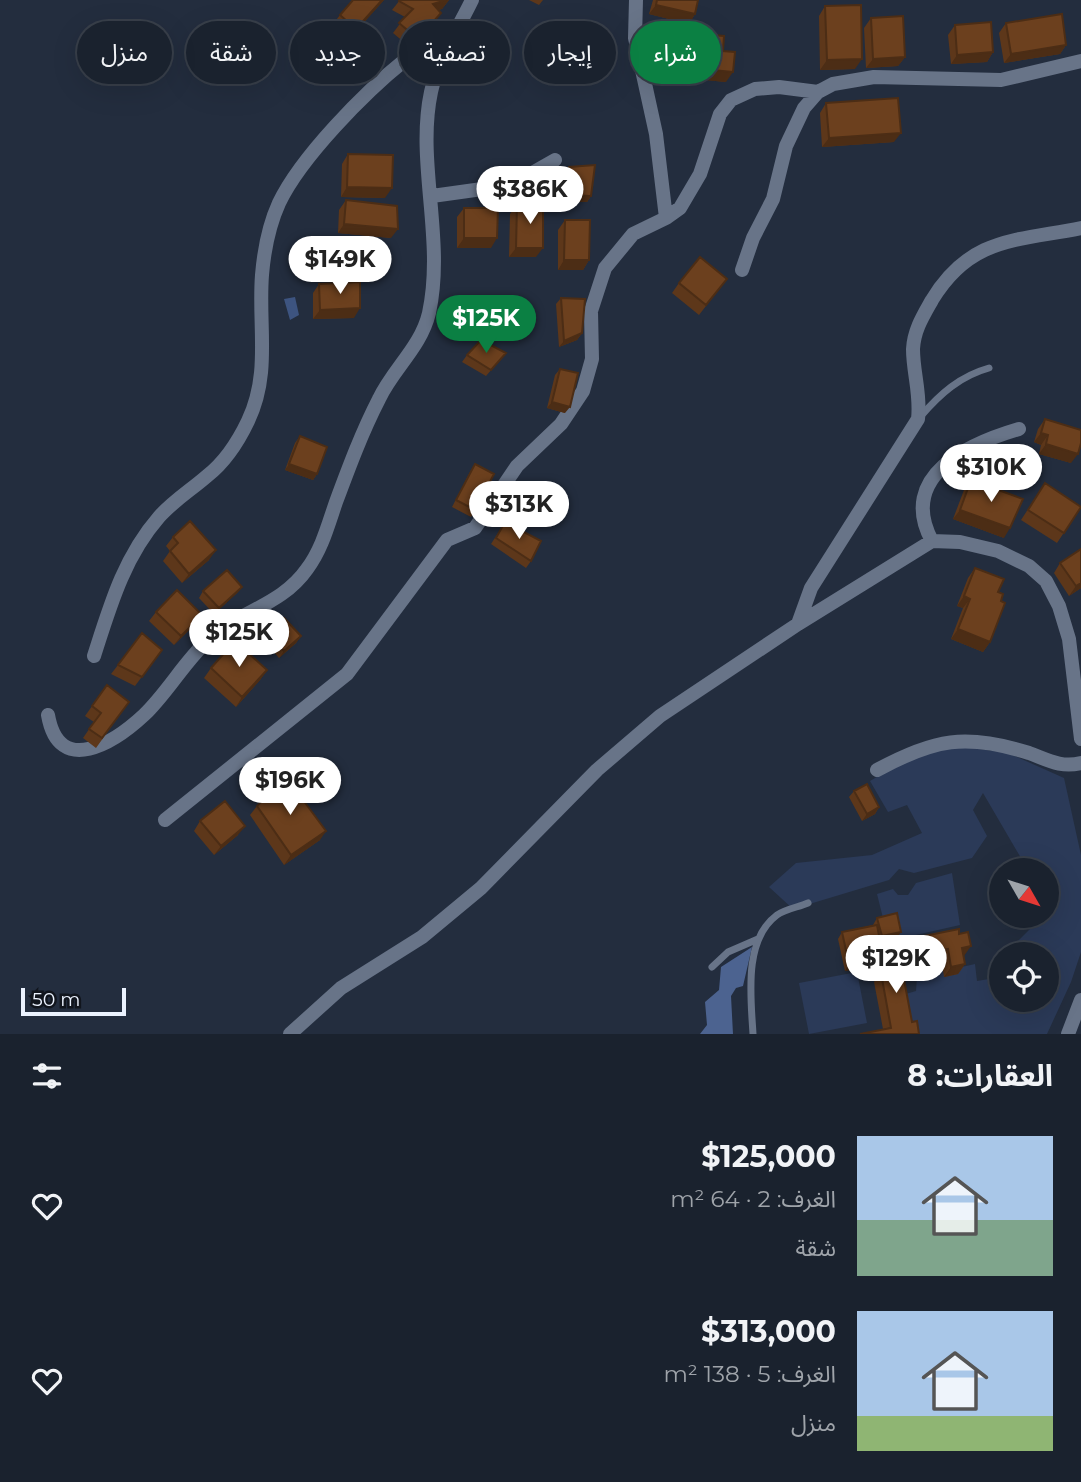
<!DOCTYPE html>
<html lang="ar">
<meta charset="utf-8">
<style>
:root{--surface:#1a222e;--page:#272f3a;--text:#f1f3f6;--muted:#9fa4aa;--line:#383f4a;--accent:#0b8043}
body{margin:0;font-family:Montserrat,"Noto Sans Arabic",sans-serif;background:var(--page);color:var(--text);direction:rtl;height:100vh;display:flex;flex-direction:column;font-size:26px;white-space:nowrap}
*{box-sizing:border-box;margin:0}
p{font-size:23px;color:var(--muted)}
.icon{flex:none;width:38px;height:38px;fill:none;stroke:currentColor;stroke-width:2;stroke-linecap:round;stroke-linejoin:round}
.map{position:relative;height:1034px;overflow:hidden;direction:ltr}
.side{display:flex;flex-direction:column;background:var(--surface);flex:1}
.side>*{flex:none}
.top-card{position:absolute;left:21px;top:21px;width:700px;height:63px;direction:rtl;display:flex;gap:14px}
.needle{width:46px;rotate:129deg}
.buttons{position:absolute;left:989px;top:858px;display:grid;gap:14px}
.buttons a{display:grid;place-items:center;width:70px;height:70px;border-radius:50%;background:var(--surface);box-shadow:0 7px 28px #0002,0 0 0 2px var(--line);font-size:35px}
.scale{position:absolute;left:21px;bottom:18px;width:105px;box-sizing:border-box;padding-left:7px;border:4px solid #ebf2fe;border-top:0;font-size:19px;line-height:24px;white-space:nowrap;color:#ebf2fe;-webkit-text-stroke:5px #11151d;paint-order:stroke}
.price{position:absolute;translate:-50% -60px;padding:0 16px;border-radius:24px;background:#fff;color:#222;font-size:23px;line-height:46px;filter:drop-shadow(0 2px 4px #0008)}
.price::after{content:'';position:absolute;left:50%;top:42px;width:21px;height:16px;margin-left:-10px;background:inherit;clip-path:polygon(0 0,100% 0,50% 100%)}
.price.selected{background:var(--accent);color:#fff}
ul{padding:0;list-style:none}
li{display:flex;align-items:center;gap:21px;height:175px;padding:0 28px}
li span{display:grid;place-items:center;flex:none;width:196px;height:140px;border-radius:0px;color:#555}
li>.icon{margin-inline-start:auto}
span .icon{width:84px;height:84px;fill:#fffc;stroke-width:1}
li b{font-size:30px}
h2{display:flex;justify-content:space-between;align-items:center;height:84px;padding:0 28px;font-size:30px}
.tag{padding:0 24px;border-radius:32px;background:var(--surface);box-shadow:0 7px 28px #0002,0 0 0 2px var(--line);font-size:24px;line-height:63px}
.tag.selected{background:var(--accent);color:#fff}
.map>svg:first-child{display:block}
.green{fill:#2b3a58}
.forest{fill:#4c6390}
.water{fill:#3d5480}
.lines{fill:none;stroke-linecap:round;stroke-linejoin:round}
.service{stroke:#687488;stroke-width:7}
.minor{stroke:#687488;stroke-width:14}
.wall{fill:#5d371a}
.shaded-wall{fill:#4c2d15}
.building{fill:#6c401e;stroke:#4c2d15;stroke-width:2}
</style>
<div class="map">
<svg width="1081" height="1034" viewBox="0 0 1081 1034">
<rect width="100%" height="100%" fill="#232d3e"/>
<!-- green -->
<path class="green" d="M 950,745 L 1008,753 L 1064,778 L 1081,855 L 1081,952 L 1071,982 L 1047,1034 L 912,1034 L 902,995 L 916,991 L 917,977 L 975,964 L 977,981 L 1001,977 L 1001,999 L 1046,999 L 1046,954 L 1018,954 L 1016,943 L 1050,909 L 1047,902 L 1046,870 L 1028,870 L 983,793 L 973,810 L 987,836 L 972,858 L 914,873 L 899,869 L 889,880 L 793,909 L 769,887 L 796,863 L 872,855 L 922,833 L 907,805 L 888,812 L 870,781 L 921,751 Z
M 952,873 L 960,925 L 898,939 L 894,916 L 883,918 L 877,894 L 893,889 L 898,895 L 908,895 L 916,883 Z
M 857,972 L 867,1023 L 809,1034 L 799,983 Z"/>
<!-- forest -->
<path class="forest" d="M 752,947 L 743,986 L 736,988 L 731,996 L 733,1034 L 700,1034 L 707,1025 L 705,1002 L 719,990 L 721,967 Z"/>
<!-- water -->
<path class="water" d="M 295,297 L 299,315 L 290,320 L 284,299 Z"/>
<g class="lines">
<!-- service -->
<path class="service" d="M 921,416 C 940,394 960,376 989,368
M 712,967 L 728,952 L 758,939
M 753,1034 C 751,998 743,940 777,915 C 785,909 799,907 808,903"/>
<!-- minor -->
<path class="minor" d="M 636,0 L 635,38 L 656,134 L 666,218 L 680,208 L 700,174 L 720,114 L 731,100 L 755,89 L 779,87 L 818,92 L 833,84 L 874,77 L 1001,80 L 1081,61
M 432,196 L 511,185 L 555,160
M 742,270 L 753,238 L 773,199 L 786,146 L 804,108 L 818,92
M 932,541 C 897,476 968,444 1019,429
M 798,624 L 811,588 L 918,419 C 921,394 913,373 913,349 C 914,330 923,316 932,300 C 970,237 1016,241 1081,228
M 94,656 C 110,606 124,557 159,517 C 173,501 191,490 207,476 C 225,462 238,442 248,421 C 271,373 258,326 262,275 C 264,251 269,225 279,203 C 301,157 365,92 405,60 C 420,48 439,40 456,32
M 48,715 C 59,778 115,742 144,715 C 168,692 184,662 209,639 C 240,611 282,605 307,569 C 322,549 328,525 336,502 C 349,467 362,432 379,399 C 393,369 421,347 429,313 C 445,239 416,162 431,92 C 438,59 458,29 472,0
M 877,770 C 934,739 966,733 1029,753 C 1048,760 1061,768 1081,763
M 165,820 L 347,674 L 447,540 L 475,528 L 517,466 L 561,424 L 583,391 L 592,359 L 591,311 L 605,268 L 633,234 L 666,218
M 290,1034 L 341,988 L 422,937 L 481,888 L 597,770 L 660,716 L 798,624 L 932,541 L 960,542 L 998,551 L 1029,566 L 1046,581 L 1059,606 L 1069,639 L 1081,739
M 1068,1034 L 1081,1000"/>
</g>
<!-- wall -->
<path class="wall" d="M 353,0 L 384,0 L 349,39 L 333,24 L 340,15 Z
M 400,0 L 449,0 L 442,9 L 438,10 L 441,13 L 434,22 L 411,48 L 393,33 L 405,17 L 392,10 Z
M 529,0 L 543,0 L 539,5 Z
M 653,0 L 698,0 L 695,14 L 689,24 L 649,14 Z
M 825,6 L 855,69 L 820,70 L 819,16 Z
M 871,18 L 905,57 L 898,66 L 866,68 L 864,28 Z
M 1006,23 L 1066,45 L 1060,54 L 1004,63 L 999,33 Z
M 955,25 L 993,52 L 987,62 L 951,64 L 948,35 Z
M 674,32 L 726,82 L 664,76 L 667,41 Z
M 826,103 L 894,142 L 822,147 L 820,113 Z
M 348,154 L 385,198 L 341,197 L 342,164 Z
M 569,167 L 591,196 L 587,202 L 563,202 L 565,173 Z
M 346,200 L 391,238 L 338,233 L 339,210 Z
M 517,204 L 536,257 L 509,257 L 510,214 Z
M 464,208 L 491,248 L 457,248 L 457,217 Z
M 565,220 L 589,260 L 583,270 L 558,270 L 558,230 Z
M 727,279 L 699,315 L 672,293 L 679,283 Z
M 319,284 L 354,318 L 313,319 L 313,293 Z
M 561,298 L 582,333 L 577,340 L 559,347 L 556,304 Z
M 506,353 L 486,376 L 462,362 L 467,355 Z
M 560,369 L 565,413 L 547,408 L 555,375 Z
M 1045,419 L 1071,463 L 1039,454 L 1041,445 L 1034,442 L 1038,429 Z
M 300,436 L 317,474 L 313,480 L 285,470 L 295,443 Z
M 475,464 L 475,510 L 471,517 L 452,507 L 471,470 Z
M 971,480 L 1004,538 L 953,519 L 964,490 Z
M 1045,483 L 1081,507 L 1057,543 L 1021,520 Z
M 505,522 L 531,561 L 526,568 L 491,544 Z
M 173,537 L 209,560 L 182,583 L 163,561 L 170,551 L 166,546 Z
M 1060,563 L 1081,588 L 1069,596 L 1054,573 Z
M 975,568 L 998,592 L 1001,601 L 990,642 L 983,652 L 951,639 L 963,608 L 957,606 L 968,578 Z
M 242,587 L 237,593 L 214,614 L 199,598 L 203,591 Z
M 156,612 L 202,615 L 195,624 L 174,645 L 149,621 Z
M 267,633 L 301,636 L 296,643 L 279,658 L 263,639 Z
M 162,650 L 135,686 L 111,674 L 118,665 Z
M 211,668 L 267,670 L 260,680 L 236,707 L 204,678 Z
M 107,685 L 129,702 L 96,748 L 83,738 L 94,722 L 85,716 Z
M 854,791 L 879,807 L 875,814 L 862,821 L 849,797 Z
M 257,806 L 320,840 L 284,865 L 250,815 Z
M 200,821 L 238,835 L 214,855 L 194,831 Z
M 877,918 L 897,938 L 898,947 L 904,940 L 959,929 L 965,964 L 958,974 L 944,977 L 941,958 L 901,966 L 912,1022 L 883,1029 L 874,982 L 882,972 L 878,950 L 877,952 L 858,957 L 855,969 L 845,971 L 838,939 L 842,932 L 873,925 Z"/>
<!-- shaded-wall -->
<path class="shaded-wall" d="M 382,0 L 384,0 L 349,39 L 356,29 Z
M 446,0 L 449,0 L 442,9 L 427,13 L 433,4 Z
M 656,5 L 695,14 L 689,24 L 649,14 Z
M 441,13 L 434,22 L 411,48 L 418,39 Z
M 1066,45 L 1060,54 L 1004,63 L 1011,54 Z
M 993,52 L 987,62 L 951,64 L 957,55 Z
M 905,57 L 898,66 L 866,68 L 873,59 Z
M 862,59 L 855,69 L 820,70 L 827,60 Z
M 670,66 L 733,72 L 726,82 L 664,76 Z
M 901,133 L 894,142 L 822,147 L 829,138 Z
M 347,187 L 392,188 L 385,198 L 341,197 Z
M 567,195 L 591,196 L 587,202 L 563,202 Z
M 344,224 L 398,229 L 391,238 L 338,233 Z
M 464,238 L 497,238 L 491,248 L 457,248 Z
M 516,248 L 543,248 L 536,257 L 509,257 Z
M 564,260 L 589,260 L 583,270 L 558,270 Z
M 360,308 L 354,318 L 313,319 L 320,310 Z
M 582,333 L 577,340 L 559,347 L 564,341 Z
M 552,402 L 570,407 L 565,413 L 547,408 Z
M 1041,433 L 1048,435 L 1041,445 L 1034,442 Z
M 1046,444 L 1078,454 L 1071,463 L 1039,454 Z
M 289,464 L 317,474 L 313,480 L 285,470 Z
M 960,510 L 1010,528 L 1004,538 L 953,519 Z
M 216,550 L 209,560 L 182,583 L 189,574 Z
M 1081,583 L 1081,588 L 1069,596 L 1076,586 Z
M 242,587 L 237,593 L 214,614 L 219,608 Z
M 964,596 L 970,599 L 963,608 L 957,606 Z
M 202,615 L 195,624 L 174,645 L 181,636 Z
M 958,629 L 990,642 L 983,652 L 951,639 Z
M 301,636 L 296,643 L 279,658 L 284,651 Z
M 267,670 L 260,680 L 236,707 L 242,697 Z
M 879,807 L 875,814 L 862,821 L 867,814 Z
M 245,826 L 238,835 L 214,855 L 221,846 Z
M 326,831 L 320,840 L 284,865 L 291,855 Z
M 901,932 L 897,938 L 885,939 L 884,941 L 878,942 L 882,936 Z
M 881,946 L 877,952 L 852,958 L 857,951 Z
M 971,946 L 964,956 L 962,948 Z
M 948,949 L 941,958 L 900,966 L 907,957 Z
M 859,962 L 855,969 L 845,971 L 849,964 Z
M 965,964 L 958,974 L 944,977 L 951,967 Z"/>
<!-- building -->
<path class="building" d="M 353,0 L 382,0 L 356,29 L 340,15 Z
M 400,0 L 446,0 L 433,4 L 441,13 L 418,39 L 399,23 L 413,9 L 399,1 Z
M 657,0 L 698,0 L 695,14 L 656,5 Z
M 861,5 L 862,59 L 827,60 L 825,6 Z
M 1062,14 L 1066,45 L 1011,54 L 1006,23 Z
M 903,16 L 905,57 L 873,59 L 871,18 Z
M 991,22 L 993,52 L 957,55 L 955,25 Z
M 674,32 L 724,36 L 723,51 L 735,52 L 733,72 L 670,66 Z
M 898,98 L 901,133 L 829,138 L 826,103 Z
M 348,154 L 393,155 L 392,188 L 347,187 Z
M 595,165 L 591,196 L 567,195 L 569,167 Z
M 346,200 L 397,206 L 398,229 L 344,224 Z
M 517,204 L 543,205 L 543,248 L 516,248 Z
M 464,208 L 498,208 L 497,238 L 464,238 Z
M 565,220 L 590,220 L 589,260 L 564,260 Z
M 700,257 L 727,279 L 706,305 L 679,283 Z
M 360,282 L 360,308 L 320,310 L 319,284 Z
M 561,298 L 585,299 L 582,333 L 564,341 Z
M 481,340 L 506,353 L 491,370 L 467,355 Z
M 560,369 L 578,373 L 570,407 L 552,402 Z
M 1045,419 L 1081,430 L 1081,443 L 1078,454 L 1046,444 L 1048,435 L 1041,433 Z
M 300,436 L 327,447 L 317,474 L 289,464 Z
M 475,464 L 494,474 L 475,510 L 456,500 Z
M 971,480 L 1023,499 L 1010,528 L 960,510 Z
M 1045,483 L 1081,507 L 1064,533 L 1028,510 Z
M 190,521 L 216,550 L 189,574 L 170,551 L 178,543 L 173,537 Z
M 505,522 L 541,541 L 531,561 L 496,538 Z
M 1081,549 L 1081,583 L 1076,586 L 1060,563 Z
M 975,568 L 1004,579 L 998,592 L 1003,594 L 1001,601 L 1005,603 L 990,642 L 958,629 L 970,599 L 964,596 Z
M 227,570 L 242,587 L 219,608 L 203,591 Z
M 177,590 L 202,615 L 181,636 L 156,612 Z
M 284,618 L 301,636 L 284,651 L 267,633 Z
M 142,633 L 162,650 L 142,677 L 118,665 Z
M 235,641 L 267,670 L 242,697 L 211,668 Z
M 107,685 L 129,702 L 102,738 L 89,729 L 101,713 L 92,706 Z
M 286,777 L 326,831 L 291,855 L 257,806 Z
M 867,784 L 879,807 L 867,814 L 854,791 Z
M 225,801 L 245,826 L 221,846 L 200,821 Z
M 897,913 L 901,932 L 882,936 L 877,918 Z
M 877,925 L 881,946 L 857,951 L 859,962 L 849,964 L 842,932 Z
M 959,929 L 959,934 L 968,932 L 971,946 L 962,948 L 965,964 L 951,967 L 948,949 L 907,957 L 904,940 Z
M 896,937 L 912,1022 L 917,1021 L 919,1034 L 860,1034 L 891,1028 L 881,973 L 890,971 L 885,939 Z"/>
</svg>
<div class="buttons">
<a><svg class="needle" viewBox="-14 -14 28 28"><path d="M0-13l5 13h-10z" fill="#e53935"/><path d="M0 13l5-13h-10z" fill="#9fa4aa"/></svg></a>
<a><svg class="icon" aria-label="locate" viewBox="0 0 24 24"><circle cx="12" cy="12" r="6"/><path d="M12 2v4M12 18v4M2 12h4M18 12h4"/></svg></a>
</div>
<div class="scale">50 m</div>
<b class="price" style="left:530px;top:226px">$386K</b>
<b class="price" style="left:340px;top:296px">$149K</b>
<b class="price selected" style="left:486px;top:355px">$125K</b>
<b class="price" style="left:991px;top:504px">$310K</b>
<b class="price" style="left:519px;top:541px">$313K</b>
<b class="price" style="left:239px;top:669px">$125K</b>
<b class="price" style="left:290px;top:817px">$196K</b>
<b class="price" style="left:896px;top:995px">$129K</b>
<div class="top-card">
<a class="tag selected">شراء</a>
<a class="tag">إيجار</a>
<a class="tag">تصفية</a>
<a class="tag">جديد</a>
<a class="tag">شقة</a>
<a class="tag">منزل</a>
</div>
</div>
<section class="side">
<h2>العقارات: 8<svg class="icon" aria-label="filters" viewBox="0 0 24 24"><path d="M4 7h16M4 17h16"/><circle cx="9" cy="7" r="2"/><circle cx="15" cy="17" r="2"/></svg></h2>
<ul>
<li><span style="background:linear-gradient(#a9c7e8 60%,#7fa58c 0)"><svg class="icon" aria-label="home" viewBox="0 0 24 24"><path d="M3 11l9-7 9 7M6 9v11h12V9"/></svg></span><div><b>$125,000</b><p>الغرف: 2 · 64 m²</p><p>شقة</p></div><svg class="icon" aria-label="heart" viewBox="0 0 24 24"><path d="M12 20l-8-8c-3-5 5-10 8-4 3-6 11-1 8 4z"/></svg></li>
<li><span style="background:linear-gradient(#a9c7e8 75%,#8fb573 0)"><svg class="icon" aria-label="home" viewBox="0 0 24 24"><path d="M3 11l9-7 9 7M6 9v11h12V9"/></svg></span><div><b>$313,000</b><p>الغرف: 5 · 138 m²</p><p>منزل</p></div><svg class="icon" aria-label="heart" viewBox="0 0 24 24"><path d="M12 20l-8-8c-3-5 5-10 8-4 3-6 11-1 8 4z"/></svg></li>
</ul>
</section>
